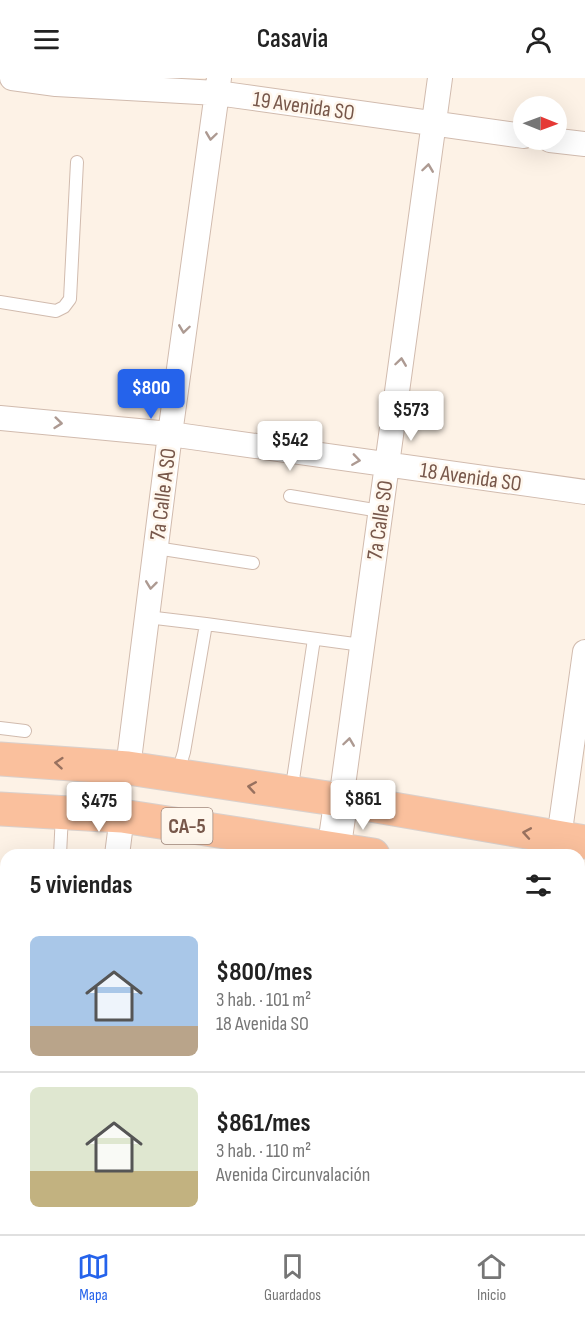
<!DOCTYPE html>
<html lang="es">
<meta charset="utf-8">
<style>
:root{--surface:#fff;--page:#f6f6f6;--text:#222;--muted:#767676;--line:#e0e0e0;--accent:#2563eb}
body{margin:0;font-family:"Sofia Sans Condensed",sans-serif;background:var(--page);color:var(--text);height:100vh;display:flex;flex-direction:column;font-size:22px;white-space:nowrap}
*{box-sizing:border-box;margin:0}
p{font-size:20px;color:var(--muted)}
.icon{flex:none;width:33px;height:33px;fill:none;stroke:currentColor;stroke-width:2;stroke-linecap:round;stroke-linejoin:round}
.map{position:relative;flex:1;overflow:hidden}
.details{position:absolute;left:0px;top:771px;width:585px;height:386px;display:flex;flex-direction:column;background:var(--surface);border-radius:18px 18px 0 0;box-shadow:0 6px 24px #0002}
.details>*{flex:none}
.needle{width:39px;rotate:91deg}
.tools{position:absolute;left:513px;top:18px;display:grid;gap:12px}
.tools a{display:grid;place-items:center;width:54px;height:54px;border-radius:50%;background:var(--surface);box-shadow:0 6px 24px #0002;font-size:30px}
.price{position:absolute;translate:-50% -51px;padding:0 14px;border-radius:6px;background:#fff;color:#222;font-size:20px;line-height:39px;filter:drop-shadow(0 2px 3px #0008)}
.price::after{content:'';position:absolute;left:50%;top:36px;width:18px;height:14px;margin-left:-9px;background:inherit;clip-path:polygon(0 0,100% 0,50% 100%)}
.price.selected{background:var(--accent);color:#fff}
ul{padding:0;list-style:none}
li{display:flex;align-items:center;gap:18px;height:150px;padding:0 30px}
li+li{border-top:2px solid var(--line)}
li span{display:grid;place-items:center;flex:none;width:168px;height:120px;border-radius:9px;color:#555}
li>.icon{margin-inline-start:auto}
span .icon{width:72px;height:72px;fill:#fffc;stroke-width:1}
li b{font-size:26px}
h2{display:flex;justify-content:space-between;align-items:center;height:72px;padding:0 30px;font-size:26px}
header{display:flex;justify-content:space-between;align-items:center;height:78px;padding:0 30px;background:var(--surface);font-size:27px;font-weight:600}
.tabs{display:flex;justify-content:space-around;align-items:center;height:84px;border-top:2px solid var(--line);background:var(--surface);font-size:16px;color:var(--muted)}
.tabs a{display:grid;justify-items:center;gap:3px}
.tabs .selected{color:var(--accent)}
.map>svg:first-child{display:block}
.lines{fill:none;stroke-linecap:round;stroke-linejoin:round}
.service-casing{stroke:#d1bbae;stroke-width:14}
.minor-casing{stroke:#d1bbae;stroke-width:26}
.secondary-casing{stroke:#d4bbac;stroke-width:35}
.trunk-casing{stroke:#d9d0cc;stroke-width:35}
.service{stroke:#fff;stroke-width:12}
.minor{stroke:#fff;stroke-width:24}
.secondary{stroke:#fff;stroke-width:33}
.trunk{stroke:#fac09d;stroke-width:33}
.oneway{stroke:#ad9a92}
.oneway2{stroke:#98715f}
.labels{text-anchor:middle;stroke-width:5;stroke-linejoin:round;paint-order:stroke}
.shield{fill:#fff7ed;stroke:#a0877b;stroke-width:1.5}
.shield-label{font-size:21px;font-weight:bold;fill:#77574a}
.street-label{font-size:22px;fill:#77574a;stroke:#fff7ed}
</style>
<header><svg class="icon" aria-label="menu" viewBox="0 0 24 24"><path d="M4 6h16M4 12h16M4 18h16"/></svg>Casavia<svg class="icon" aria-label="person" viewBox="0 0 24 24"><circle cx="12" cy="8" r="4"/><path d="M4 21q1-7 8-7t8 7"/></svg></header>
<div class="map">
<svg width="585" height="1156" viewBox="0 0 585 1156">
<rect width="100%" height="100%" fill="#fdf2e6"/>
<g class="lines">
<defs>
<path id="service" d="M 0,224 L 56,233 L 64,229 L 70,221 L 77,84
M 290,418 L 380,433
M 156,470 L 253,485
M 147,539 L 206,546
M 0,650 L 25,653
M 177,697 L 184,674 L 206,546 L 362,567
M 291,715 L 314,561
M 60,777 L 62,736
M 0,824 L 6,824
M 579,956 L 585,957"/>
<path id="minor" d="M 12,0 L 56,6 L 217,15 L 524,58
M 550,62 L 585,66
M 0,340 L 170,356 L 585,414
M 128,690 L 170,356 L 219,0
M 341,722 L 440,0
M 559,760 L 585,574
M 117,777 L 122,738
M 0,1034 L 6,1035
M 0,1078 L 6,1079
M 579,1112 L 585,1113
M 523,1150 L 563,1156
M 68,1156 L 68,1150
M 502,1156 L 503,1150"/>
<path id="secondary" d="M 333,777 L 341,722
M 283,1156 L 284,1150"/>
<path id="trunk" d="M 0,681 L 128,690 L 341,722 L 585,764
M 0,731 L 122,738 L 373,777
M 579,811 L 585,812"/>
</defs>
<!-- service casing -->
<use href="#service" class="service-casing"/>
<!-- minor casing -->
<use href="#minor" class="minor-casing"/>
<!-- secondary casing -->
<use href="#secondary" class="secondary-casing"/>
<!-- trunk casing -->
<use href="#trunk" class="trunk-casing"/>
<!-- service -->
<use href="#service" class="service"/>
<!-- minor -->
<use href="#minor" class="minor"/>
<!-- secondary -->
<use href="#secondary" class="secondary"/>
<!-- trunk -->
<use href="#trunk" class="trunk"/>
</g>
<!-- one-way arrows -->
<defs><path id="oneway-chevron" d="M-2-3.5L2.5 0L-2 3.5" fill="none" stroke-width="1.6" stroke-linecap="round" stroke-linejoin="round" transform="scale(1.5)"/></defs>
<g class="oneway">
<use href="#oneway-chevron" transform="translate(211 58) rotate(98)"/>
<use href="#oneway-chevron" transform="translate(428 90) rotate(-82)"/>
<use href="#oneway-chevron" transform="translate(184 251) rotate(98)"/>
<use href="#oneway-chevron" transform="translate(401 284) rotate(-82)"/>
<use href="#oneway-chevron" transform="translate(58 345) rotate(6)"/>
<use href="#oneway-chevron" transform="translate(356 382) rotate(8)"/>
<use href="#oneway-chevron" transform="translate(151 507) rotate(97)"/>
<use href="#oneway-chevron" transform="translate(349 664) rotate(-82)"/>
</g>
<g class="oneway2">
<use href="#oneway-chevron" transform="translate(59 685) rotate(-175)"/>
<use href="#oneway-chevron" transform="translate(252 709) rotate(-171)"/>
<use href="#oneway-chevron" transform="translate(527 755) rotate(-170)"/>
</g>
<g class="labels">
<!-- shield labels -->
<rect class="shield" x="161.5" y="730" width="51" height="36" rx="4.5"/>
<g class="shield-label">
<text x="187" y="755">CA-5</text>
</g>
<!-- street labels -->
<g class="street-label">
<text transform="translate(304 27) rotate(8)" y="8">19 Avenida SO</text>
<text transform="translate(471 398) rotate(8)" y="8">18 Avenida SO</text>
<text transform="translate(162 416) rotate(-83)" y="8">7a Calle A SO</text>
<text transform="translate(379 442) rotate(-82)" y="8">7a Calle SO</text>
</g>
</g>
</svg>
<div class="tools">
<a><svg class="needle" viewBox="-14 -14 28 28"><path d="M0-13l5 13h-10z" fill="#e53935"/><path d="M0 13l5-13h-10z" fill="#767676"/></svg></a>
</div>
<b class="price selected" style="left:151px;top:342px">$800</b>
<b class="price" style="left:411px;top:364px">$573</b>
<b class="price" style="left:290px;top:394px">$542</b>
<b class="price" style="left:363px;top:753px">$861</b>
<b class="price" style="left:99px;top:755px">$475</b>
<section class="details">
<h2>5 viviendas<svg class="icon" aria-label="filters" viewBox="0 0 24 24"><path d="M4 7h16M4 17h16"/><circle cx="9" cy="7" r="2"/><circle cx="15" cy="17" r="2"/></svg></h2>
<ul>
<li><span style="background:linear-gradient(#a9c7e8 75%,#b9a48a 0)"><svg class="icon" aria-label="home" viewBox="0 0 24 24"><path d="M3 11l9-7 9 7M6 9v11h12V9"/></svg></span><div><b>$800/mes</b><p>3 hab. · 101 m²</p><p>18 Avenida SO</p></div></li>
<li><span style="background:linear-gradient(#dfe7d0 70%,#c2b280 0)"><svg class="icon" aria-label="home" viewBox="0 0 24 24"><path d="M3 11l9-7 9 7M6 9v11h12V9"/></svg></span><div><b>$861/mes</b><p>3 hab. · 110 m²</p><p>Avenida Circunvalación</p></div></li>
</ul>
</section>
</div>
<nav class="tabs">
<a class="selected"><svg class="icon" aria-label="map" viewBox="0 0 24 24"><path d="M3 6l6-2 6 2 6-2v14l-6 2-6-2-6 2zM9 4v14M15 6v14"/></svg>Mapa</a>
<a><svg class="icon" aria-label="saved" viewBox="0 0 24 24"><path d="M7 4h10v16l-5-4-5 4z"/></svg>Guardados</a>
<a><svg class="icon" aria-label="home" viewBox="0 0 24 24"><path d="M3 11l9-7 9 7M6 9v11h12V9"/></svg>Inicio</a>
</nav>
